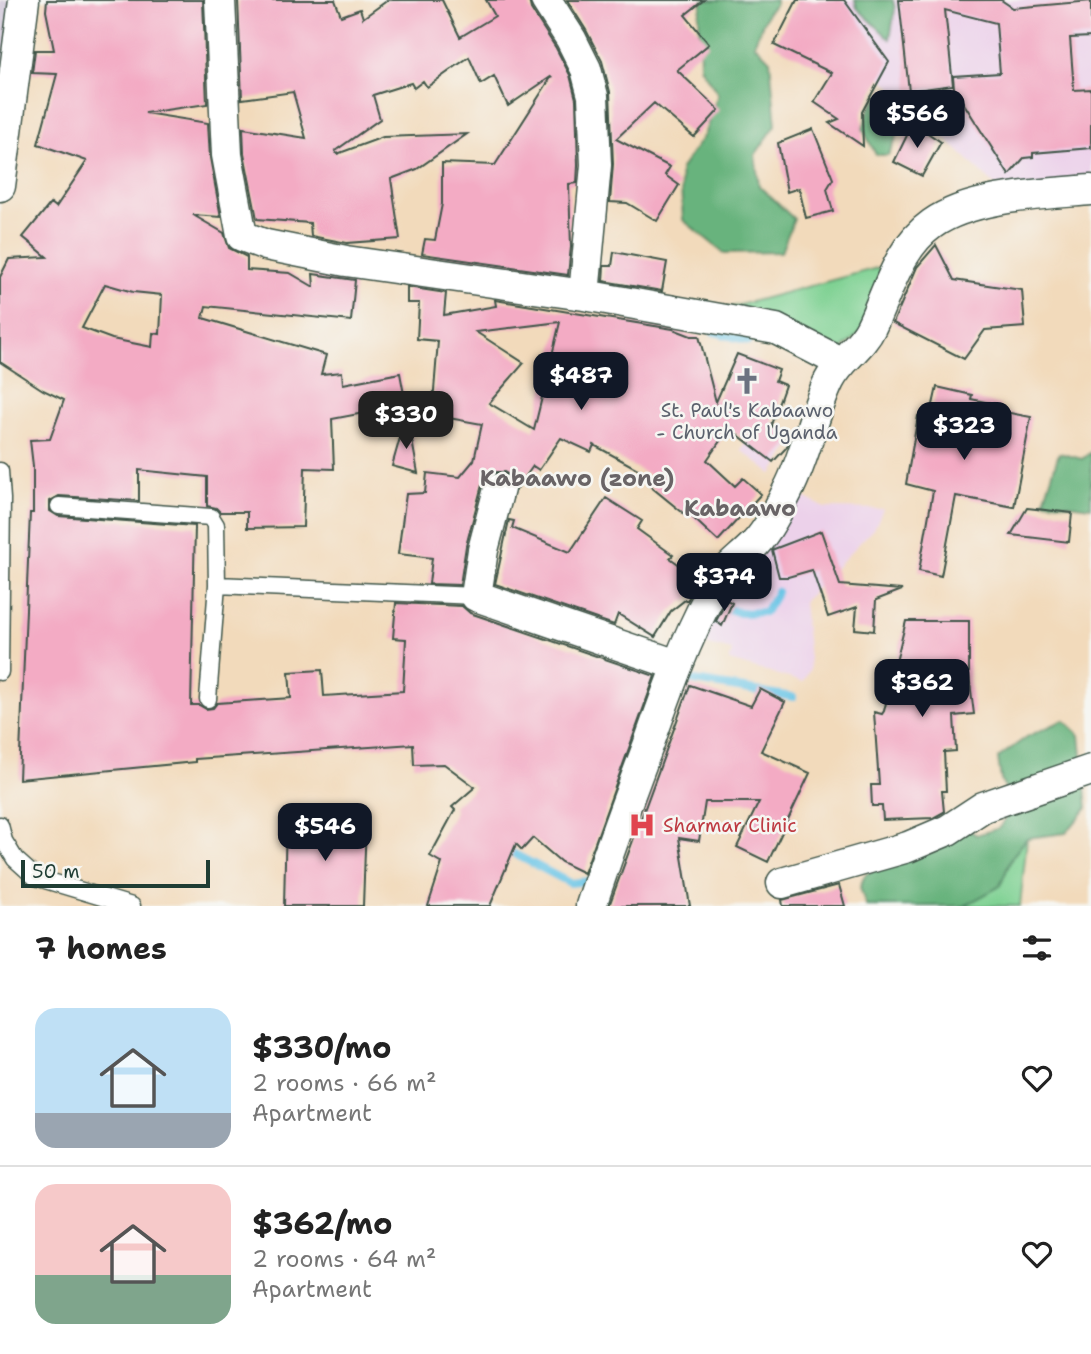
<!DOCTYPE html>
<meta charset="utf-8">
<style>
:root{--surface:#fff;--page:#f2f2f2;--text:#222;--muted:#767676;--line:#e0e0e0;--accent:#111827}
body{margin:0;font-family:"Shantell Sans",sans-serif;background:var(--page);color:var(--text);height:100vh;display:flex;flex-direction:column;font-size:26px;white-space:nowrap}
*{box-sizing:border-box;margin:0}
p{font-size:23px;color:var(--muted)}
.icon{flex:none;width:38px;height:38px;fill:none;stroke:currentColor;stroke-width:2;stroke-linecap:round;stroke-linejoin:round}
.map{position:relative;height:906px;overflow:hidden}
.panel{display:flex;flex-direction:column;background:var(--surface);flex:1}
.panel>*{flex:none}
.scale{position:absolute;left:21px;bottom:18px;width:189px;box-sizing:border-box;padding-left:7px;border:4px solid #1f3d34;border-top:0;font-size:19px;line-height:24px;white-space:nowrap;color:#1f3d34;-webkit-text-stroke:5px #f6f6f2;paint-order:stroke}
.price{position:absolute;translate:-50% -60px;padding:0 16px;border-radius:14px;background:var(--accent);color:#fff;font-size:23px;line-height:46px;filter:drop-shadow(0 2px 4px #0008)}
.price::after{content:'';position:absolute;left:50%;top:42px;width:21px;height:16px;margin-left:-10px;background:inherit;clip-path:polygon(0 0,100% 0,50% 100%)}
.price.active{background:#222;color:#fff}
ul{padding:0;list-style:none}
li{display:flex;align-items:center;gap:21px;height:175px;padding:0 35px}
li+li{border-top:2px solid var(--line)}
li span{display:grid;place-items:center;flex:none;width:196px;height:140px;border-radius:21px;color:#555}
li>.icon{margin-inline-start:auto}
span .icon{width:84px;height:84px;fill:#fffc;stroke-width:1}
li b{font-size:30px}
h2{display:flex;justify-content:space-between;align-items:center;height:84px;padding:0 35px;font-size:30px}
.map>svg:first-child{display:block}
.built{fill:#ecd1ea}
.industrial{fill:#cbbfd5}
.green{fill:#7fd193;stroke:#4f8764;stroke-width:2}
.forest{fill:#67b37d;stroke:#437858;stroke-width:2}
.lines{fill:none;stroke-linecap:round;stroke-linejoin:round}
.stream{stroke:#68c4e6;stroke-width:8}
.building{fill:#f3abc4;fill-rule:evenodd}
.lane-casing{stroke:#3f5548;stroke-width:19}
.street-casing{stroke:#3f5548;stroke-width:33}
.lane{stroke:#fff;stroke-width:16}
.street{stroke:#fff;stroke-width:30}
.labels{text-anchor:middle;stroke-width:5;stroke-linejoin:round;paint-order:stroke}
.worship-label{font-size:19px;fill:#5b616d;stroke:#f6f6f2}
.health-label{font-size:19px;fill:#be3a42;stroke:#f6f6f2;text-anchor:start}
.quarter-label{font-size:23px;font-weight:bold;fill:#696466;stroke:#f6f6f2}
</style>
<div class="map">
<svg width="1091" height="906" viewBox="0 0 1091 906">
<rect width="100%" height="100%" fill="#f6f6f2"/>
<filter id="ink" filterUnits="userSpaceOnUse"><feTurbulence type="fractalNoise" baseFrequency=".0143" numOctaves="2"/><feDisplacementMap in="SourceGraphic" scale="14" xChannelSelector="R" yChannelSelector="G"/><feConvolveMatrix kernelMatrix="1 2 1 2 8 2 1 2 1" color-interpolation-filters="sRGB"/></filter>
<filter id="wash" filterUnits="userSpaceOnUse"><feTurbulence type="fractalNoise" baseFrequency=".00686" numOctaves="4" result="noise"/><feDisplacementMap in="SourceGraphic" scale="28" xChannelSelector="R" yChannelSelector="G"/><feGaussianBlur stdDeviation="1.57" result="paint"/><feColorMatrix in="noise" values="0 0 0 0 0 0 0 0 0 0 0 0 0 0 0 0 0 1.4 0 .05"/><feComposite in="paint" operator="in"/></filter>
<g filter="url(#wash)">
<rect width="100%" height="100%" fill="#f2dabb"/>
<!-- built -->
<path class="built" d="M 803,0 L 1091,0 L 1091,183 L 1001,191 L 831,30 Z
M 766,416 L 794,441 L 772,474 L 741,450 Z
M 797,493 L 825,508 L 883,509 L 875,527 L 803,602 L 810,669 L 803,682 L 729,661 L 732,651 L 697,642 L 716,598 Z"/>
<!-- industrial -->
<path class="industrial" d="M 0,0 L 20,0 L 0,142 Z"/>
<!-- green -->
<path class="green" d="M 892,264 L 864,329 L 834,357 L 717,311 Z
M 1027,838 L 1020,906 L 964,906 L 1000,886 L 1012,857 Z"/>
<!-- forest -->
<path class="forest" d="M 703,0 L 776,0 L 776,4 L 767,13 L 754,44 L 770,60 L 776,125 L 755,155 L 759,186 L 794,219 L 781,252 L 724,253 L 683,220 L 680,170 L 704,135 L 718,94 L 700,67 L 699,15 Z
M 855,0 L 893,0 L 895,9 L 890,39 L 857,8 Z
M 880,94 L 887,98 L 901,128 L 888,155 L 876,155 L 863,129 L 869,109 Z
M 1091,452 L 1091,507 L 1044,501 L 1059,453 L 1082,459 Z
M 1064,720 L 1080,735 L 1087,808 L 1066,833 L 1027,838 L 1012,857 L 1000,886 L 964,906 L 866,906 L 860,887 L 865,875 L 954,818 L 976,835 L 1000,828 L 1013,806 L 1001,780 L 998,758 L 1028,736 Z"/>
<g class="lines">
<!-- stream -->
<path class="stream" d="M 714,332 L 748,341
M 712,621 L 715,615 L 729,609 L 740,613 L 765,612 L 777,592
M 683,679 L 793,697
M 503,848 L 570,883 L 589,881"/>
</g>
<g id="blocks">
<!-- building -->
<path class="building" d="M 47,0 L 203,0 L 207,104 L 145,113 L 208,123 L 210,158 L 221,217 L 193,215 L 224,233 L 229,248 L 247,257 L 247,270 L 290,273 L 314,287 L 313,274 L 355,280 L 351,321 L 206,306 L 203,318 L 326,355 L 321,374 L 342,372 L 343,384 L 400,373 L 406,405 L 332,419 L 334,469 L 305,468 L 303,527 L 247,528 L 247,512 L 220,512 L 216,508 L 207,506 L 207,477 L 139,470 L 139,501 L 59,496 L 50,501 L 50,511 L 58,516 L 195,526 L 191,705 L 199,705 L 206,709 L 213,708 L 217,703 L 291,698 L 289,672 L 322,670 L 324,696 L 403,691 L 406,639 L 393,638 L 396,603 L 462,606 L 470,613 L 655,676 L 584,873 L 561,862 L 533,838 L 522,850 L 516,844 L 490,906 L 428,906 L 442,863 L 430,856 L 455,810 L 452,807 L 475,787 L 444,764 L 414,765 L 413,744 L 195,759 L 195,762 L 19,779 L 30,513 L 33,513 L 33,466 L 30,440 L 50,439 L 64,400 L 43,390 L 0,362 L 0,277 L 9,259 L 47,257 L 23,237 L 51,203 L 56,207 L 87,161 L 38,144 L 57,74 L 32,73 L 35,50 L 54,50 L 46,11 ZM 105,284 L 133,292 L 162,295 L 160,334 L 153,333 L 152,347 L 112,339 L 82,328 Z
M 238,0 L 335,0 L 341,16 L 360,9 L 363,18 L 388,0 L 442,0 L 460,37 L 495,16 L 486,0 L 529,0 L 531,9 L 556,48 L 570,75 L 576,99 L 578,165 L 577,183 L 569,184 L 571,247 L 568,275 L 422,254 L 425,239 L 435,240 L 442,204 L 442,163 L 495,165 L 552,76 L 508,106 L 494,76 L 481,84 L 469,57 L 427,87 L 423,81 L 414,88 L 411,83 L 373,95 L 380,119 L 335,151 L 337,154 L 383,137 L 467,134 L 417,169 L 391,179 L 400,239 L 347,243 L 311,236 L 310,223 L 257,219 L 244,153 L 243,128 L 306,138 L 293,92 L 242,99 Z
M 567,0 L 704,0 L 685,15 L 709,44 L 677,70 L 719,110 L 694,137 L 654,103 L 616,139 L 670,167 L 665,175 L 679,185 L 657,221 L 627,203 L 610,202 L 613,164 L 610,92 L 602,61 L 586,30 Z
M 797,0 L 844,0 L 889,62 L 862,112 L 863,146 L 829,123 L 839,119 L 814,102 L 832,73 L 774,45 Z
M 899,0 L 1001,0 L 1013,8 L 1091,1 L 1091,37 L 1070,38 L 1074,90 L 1091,89 L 1091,148 L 1033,153 L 1033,157 L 1024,158 L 1009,175 L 954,88 L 953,76 L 1000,73 L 996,23 L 945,10 L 953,85 L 909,91 Z
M 913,123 L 941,142 L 922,176 L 894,162 Z
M 813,129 L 833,179 L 827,189 L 833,211 L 806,218 L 799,188 L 787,192 L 778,143 Z
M 936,245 L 954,280 L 1022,290 L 1025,327 L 985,330 L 964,359 L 893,323 L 917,267 Z
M 614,252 L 667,262 L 662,291 L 603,281 L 604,266 L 612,266 Z
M 407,287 L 446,293 L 444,315 L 496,306 L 495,300 L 673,329 L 691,336 L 699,336 L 716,402 L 737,354 L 779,370 L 775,381 L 785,385 L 771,425 L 789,442 L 786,448 L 773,462 L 729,428 L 707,460 L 735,486 L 743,478 L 761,494 L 718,541 L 690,515 L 688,517 L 650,486 L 656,479 L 594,445 L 591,452 L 561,438 L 539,470 L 533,466 L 516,490 L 512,477 L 504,472 L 494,472 L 486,477 L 482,485 L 466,546 L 460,585 L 429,584 L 432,558 L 398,554 L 406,494 L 425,493 L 427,473 L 460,477 L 474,460 L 482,424 L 432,415 L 438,341 L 417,339 L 419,303 L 407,303 ZM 560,322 L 544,389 L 534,430 L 489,403 L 524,363 L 476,332 Z
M 937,387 L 972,395 L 971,399 L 1000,405 L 999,411 L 1031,417 L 1014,507 L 956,496 L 941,576 L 919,571 L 933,491 L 906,484 L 918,416 L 930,418 Z
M 407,413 L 418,473 L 392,466 Z
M 606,498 L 642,521 L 637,529 L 673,555 L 670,558 L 699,579 L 687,601 L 685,600 L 671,611 L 655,637 L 618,614 L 614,625 L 495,584 L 509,520 L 514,521 L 512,528 L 570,552 Z
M 1027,508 L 1072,513 L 1069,542 L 1011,535 Z
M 821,531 L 840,585 L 902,590 L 876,600 L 874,631 L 855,629 L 857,607 L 828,617 L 812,570 L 788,577 L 779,577 L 772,550 L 774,549 Z
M 727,600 L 732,603 L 722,626 L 716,621 Z
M 906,621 L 969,621 L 969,675 L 974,714 L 954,716 L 956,751 L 944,752 L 946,791 L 942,791 L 944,812 L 933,818 L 883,820 L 882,806 L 872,806 L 871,785 L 879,785 L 874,712 L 882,714 L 884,711 Z
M 690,685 L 751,706 L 760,689 L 785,702 L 761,751 L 810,773 L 768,862 L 737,847 L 759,802 L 705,802 L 699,841 L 679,838 L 690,906 L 609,906 Z
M 286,818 L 366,821 L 363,906 L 284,906 Z
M 839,885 L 845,906 L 783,906 L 782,900 Z"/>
</g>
</g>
<g filter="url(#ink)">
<use href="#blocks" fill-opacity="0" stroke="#3f5548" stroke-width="2"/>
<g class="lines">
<defs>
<path id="lane" d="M 0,471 L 2,499 L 0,672
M 59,506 L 211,517 L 216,525 L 217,585 L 208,699
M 217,585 L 476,596
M 0,825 L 4,841 L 15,859 L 35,877 L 132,906"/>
<path id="street" d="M 220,0 L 227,155 L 242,236 L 266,245 L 346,261 L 584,295
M 546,0 L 571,39 L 586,69 L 593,96 L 596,165 L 584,295 L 776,329 L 840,362
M 0,186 L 24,0
M 499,489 L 483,550 L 476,596 L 677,665
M 782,883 L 908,847 L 948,830 L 983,807 L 1091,770
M 591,906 C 608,852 628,799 648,746 C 666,695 684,643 710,595 C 724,568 735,564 755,544 C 769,529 779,508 788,490 C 806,456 812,416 829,381 C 840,359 862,347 871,327 C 888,292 898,248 932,224 C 971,196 1044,194 1091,190"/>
</defs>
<!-- lane casing -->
<use href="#lane" class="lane-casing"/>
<!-- street casing -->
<use href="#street" class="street-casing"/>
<!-- lane -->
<use href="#lane" class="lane"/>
<!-- street -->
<use href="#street" class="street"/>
</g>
</g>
<!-- icons -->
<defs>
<symbol id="church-bare" viewBox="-9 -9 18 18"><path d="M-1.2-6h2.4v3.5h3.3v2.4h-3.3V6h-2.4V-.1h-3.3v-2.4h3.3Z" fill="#6b7280" stroke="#f6f6f2" stroke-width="2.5" paint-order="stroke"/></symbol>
<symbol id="hospital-bare" viewBox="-9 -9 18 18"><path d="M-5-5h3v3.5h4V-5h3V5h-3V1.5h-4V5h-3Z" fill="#e0444e" stroke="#f6f6f2" stroke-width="2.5" paint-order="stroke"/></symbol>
</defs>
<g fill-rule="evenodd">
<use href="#church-bare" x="728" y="362" width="38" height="38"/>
<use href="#hospital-bare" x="623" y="806" width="38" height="38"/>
</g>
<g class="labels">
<!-- worship labels -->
<g class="worship-label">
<text x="747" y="417">St. Paul's Kabaawo<tspan x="747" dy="22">- Church of Uganda</tspan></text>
</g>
<!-- health labels -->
<g class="health-label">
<text x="663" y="832">Sharmar Clinic</text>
</g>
<!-- quarter labels -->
<g class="quarter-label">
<text x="577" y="486">Kabaawo (zone)</text>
<text x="740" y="516">Kabaawo</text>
</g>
</g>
</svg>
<div class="scale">50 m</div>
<b class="price" style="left:917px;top:150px">$566</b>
<b class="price" style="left:581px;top:412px">$487</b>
<b class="price active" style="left:406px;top:451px">$330</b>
<b class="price" style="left:964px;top:462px">$323</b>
<b class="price" style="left:724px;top:613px">$374</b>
<b class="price" style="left:922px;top:719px">$362</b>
<b class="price" style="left:325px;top:863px">$546</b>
</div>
<section class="panel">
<h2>7 homes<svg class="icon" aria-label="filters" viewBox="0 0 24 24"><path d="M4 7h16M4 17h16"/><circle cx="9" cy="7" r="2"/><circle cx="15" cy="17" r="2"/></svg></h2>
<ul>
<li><span style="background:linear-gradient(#bfe0f5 75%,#9aa5b1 0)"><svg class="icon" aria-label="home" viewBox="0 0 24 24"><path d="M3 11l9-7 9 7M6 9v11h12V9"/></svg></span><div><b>$330/mo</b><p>2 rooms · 66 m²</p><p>Apartment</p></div><svg class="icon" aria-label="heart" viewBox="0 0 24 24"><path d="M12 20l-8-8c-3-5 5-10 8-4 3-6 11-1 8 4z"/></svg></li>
<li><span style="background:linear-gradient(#f6c9c9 65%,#7fa58c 0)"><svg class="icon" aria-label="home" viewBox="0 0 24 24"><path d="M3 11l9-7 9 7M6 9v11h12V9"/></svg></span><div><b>$362/mo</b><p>2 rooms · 64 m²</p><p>Apartment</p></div><svg class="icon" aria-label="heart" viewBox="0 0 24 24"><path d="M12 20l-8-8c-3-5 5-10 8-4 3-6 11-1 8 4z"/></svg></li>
</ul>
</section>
